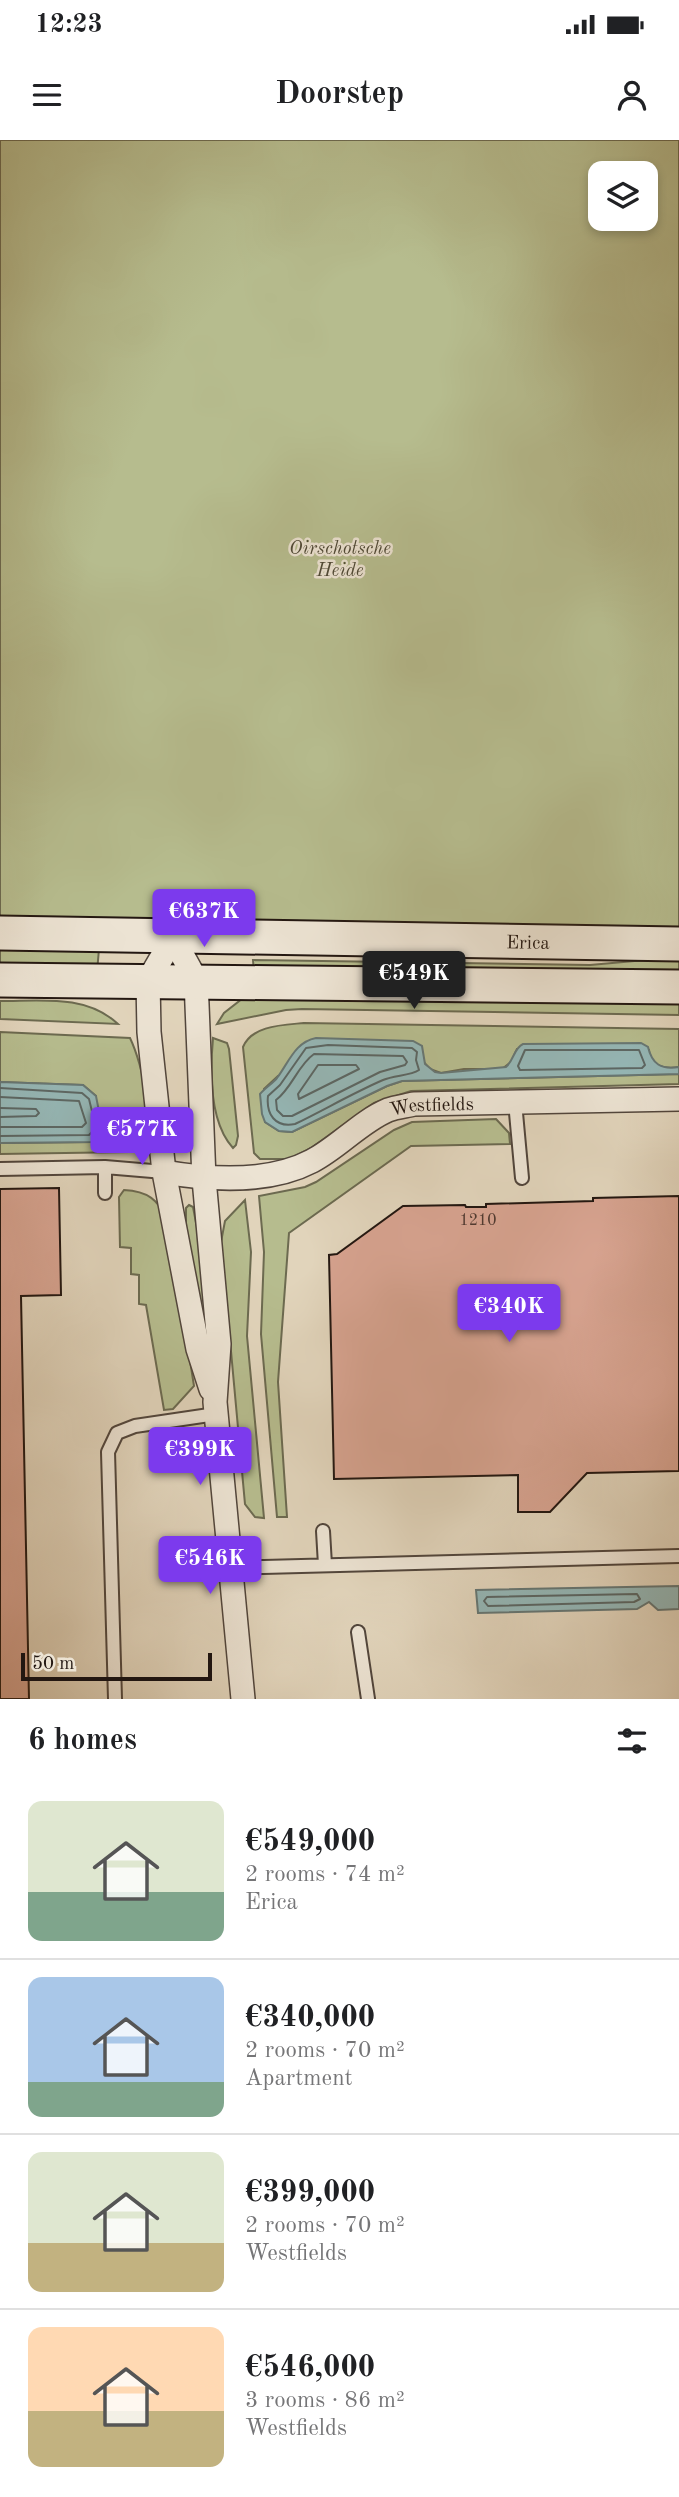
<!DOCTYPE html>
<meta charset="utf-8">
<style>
:root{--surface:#fff;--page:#f2f2f2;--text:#202124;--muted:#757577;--line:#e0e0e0;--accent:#7c3aed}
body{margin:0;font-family:"Old Standard TT",serif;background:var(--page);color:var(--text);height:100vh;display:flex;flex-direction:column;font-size:26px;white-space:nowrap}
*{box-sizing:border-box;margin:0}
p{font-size:23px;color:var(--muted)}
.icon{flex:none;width:38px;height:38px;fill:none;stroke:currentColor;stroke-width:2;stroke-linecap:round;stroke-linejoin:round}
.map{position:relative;height:1559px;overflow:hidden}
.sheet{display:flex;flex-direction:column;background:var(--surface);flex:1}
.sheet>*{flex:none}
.buttons{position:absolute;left:588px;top:21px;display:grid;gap:14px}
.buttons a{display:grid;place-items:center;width:70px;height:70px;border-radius:14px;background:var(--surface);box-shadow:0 4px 10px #0003;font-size:35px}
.scale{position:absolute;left:21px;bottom:18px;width:191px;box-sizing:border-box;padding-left:7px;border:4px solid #231711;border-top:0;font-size:19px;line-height:24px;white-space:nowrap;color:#231711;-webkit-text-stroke:5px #ece3d3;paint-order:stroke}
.price{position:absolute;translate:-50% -60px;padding:0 16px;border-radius:7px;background:var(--accent);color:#fff;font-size:23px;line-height:46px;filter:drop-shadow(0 2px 4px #0008)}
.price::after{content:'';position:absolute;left:50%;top:42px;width:21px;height:16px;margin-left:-10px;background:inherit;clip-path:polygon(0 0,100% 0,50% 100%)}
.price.current{background:#222;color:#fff}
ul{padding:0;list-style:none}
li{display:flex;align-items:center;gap:21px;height:175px;padding:0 28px}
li+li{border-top:2px solid var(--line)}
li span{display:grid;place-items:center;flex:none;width:196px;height:140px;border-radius:14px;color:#555}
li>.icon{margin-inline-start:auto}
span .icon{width:84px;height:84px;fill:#fffc;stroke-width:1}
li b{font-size:30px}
h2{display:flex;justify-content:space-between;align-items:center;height:84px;padding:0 28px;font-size:30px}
.status{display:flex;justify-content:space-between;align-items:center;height:49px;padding:0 35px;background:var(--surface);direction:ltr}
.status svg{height:19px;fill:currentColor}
header{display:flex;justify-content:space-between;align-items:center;height:91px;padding:0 28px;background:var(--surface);font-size:32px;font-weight:800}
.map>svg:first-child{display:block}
.green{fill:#b6bc8e;stroke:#6c6a50;stroke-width:2;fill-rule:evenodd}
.water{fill:#95b7b6;stroke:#677774;stroke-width:2}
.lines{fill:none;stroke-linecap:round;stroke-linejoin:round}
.shore{stroke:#5c6764;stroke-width:2}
.building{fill:#d7a390;stroke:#231711;stroke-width:2}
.lane-casing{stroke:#52463c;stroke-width:16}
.street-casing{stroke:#52463c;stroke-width:26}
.secondary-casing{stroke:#231711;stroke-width:37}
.lane{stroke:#ece3d3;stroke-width:12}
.street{stroke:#ece3d3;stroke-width:23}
.secondary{stroke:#ece3d3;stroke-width:33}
.labels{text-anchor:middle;stroke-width:5;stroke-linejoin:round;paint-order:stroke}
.number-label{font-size:16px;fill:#503a31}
.park-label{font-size:19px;font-style:italic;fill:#4f4936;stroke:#ece3d3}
.street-label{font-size:19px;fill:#231711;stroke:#ece3d3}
</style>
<div class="status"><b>12:23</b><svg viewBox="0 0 49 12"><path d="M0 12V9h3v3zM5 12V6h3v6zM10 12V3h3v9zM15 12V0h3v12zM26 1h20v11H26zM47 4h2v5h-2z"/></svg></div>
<header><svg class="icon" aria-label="menu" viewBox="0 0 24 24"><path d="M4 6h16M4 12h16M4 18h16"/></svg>Doorstep<svg class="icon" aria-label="person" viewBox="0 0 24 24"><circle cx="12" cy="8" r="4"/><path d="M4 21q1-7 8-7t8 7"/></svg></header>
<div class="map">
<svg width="679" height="1559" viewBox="0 0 679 1559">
<rect width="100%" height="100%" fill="#e1d4bb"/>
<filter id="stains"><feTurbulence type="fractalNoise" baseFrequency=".00286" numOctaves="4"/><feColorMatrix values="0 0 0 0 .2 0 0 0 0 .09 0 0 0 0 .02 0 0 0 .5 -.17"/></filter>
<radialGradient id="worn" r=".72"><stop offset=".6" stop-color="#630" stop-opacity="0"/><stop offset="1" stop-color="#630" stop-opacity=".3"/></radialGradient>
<!-- green -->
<path class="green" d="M 0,0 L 679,0 L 679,799 L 0,785 ZM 600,33 L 646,33 L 646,79 L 600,79 Z
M 0,801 L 99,809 L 97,832 L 0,833 Z
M 679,817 L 679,839 L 254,833 L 253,820 L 590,825 Z
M 679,854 L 679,875 L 302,869 L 286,870 L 217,884 L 224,873 L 247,855 Z
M 0,861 C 41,861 86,854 118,884 L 0,879 Z
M 304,883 L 679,889 L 679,927 C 665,929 650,927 649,910 L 517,909 L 511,922 L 502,929 L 464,929 L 441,933 L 430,929 L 422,920 L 278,936 L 264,949 L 265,982 L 279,991 L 292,992 L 387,946 L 402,941 L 679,934 L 679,944 L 411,951 L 374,963 L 311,1008 L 290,1019 L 260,1019 L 254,1013 L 243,907 C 252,885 284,885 304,883 Z
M 0,892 L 130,898 C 142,923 161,995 130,1012 L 0,1014 L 0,1003 L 93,1002 L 96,956 L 83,945 L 0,942 Z
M 213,898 L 227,903 L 229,909 L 238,996 L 236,1005 L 233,1008 C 209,982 210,932 213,898 Z
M 496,979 L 509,993 L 510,1004 L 411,1006 L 289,1093 L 278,1242 L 287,1377 L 277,1377 L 261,1194 L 264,1112 L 259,1056 L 305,1047 L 316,1042 L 394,990 L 412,982 Z
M 124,1050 C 148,1051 158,1060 168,1080 L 194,1246 L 173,1269 L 164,1270 L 146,1165 L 139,1164 L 139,1135 L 131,1134 L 131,1108 L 120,1107 L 119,1057 Z
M 245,1060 L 251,1112 L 247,1196 L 264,1378 L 255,1377 L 245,1364 L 221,1102 L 225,1081 Z
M 189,1065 L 193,1067 L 211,1161 L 210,1211 L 186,1096 L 186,1068 Z"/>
<!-- water -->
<path class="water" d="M 316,898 L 413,901 L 422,906 L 425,924 L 435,932 L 441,933 L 506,927 C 514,920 514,908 523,904 L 641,903 L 648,907 C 652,924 661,930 679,927 L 679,934 L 402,941 L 387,946 L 292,992 L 279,991 L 265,982 L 262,974 L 260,954 C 265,948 272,944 277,938 C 289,922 295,902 316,898 Z
M 0,942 L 83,945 L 96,956 L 103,992 L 93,1002 L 0,1003 Z
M 679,1446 L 679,1469 L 658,1470 L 649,1462 L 637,1469 L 478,1473 L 476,1450 Z"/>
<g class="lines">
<!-- shore -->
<path class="shore" d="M 328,905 L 412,908 L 417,912 L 416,920 L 419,930 C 410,936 394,935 383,940 C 353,953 324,970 295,984 C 275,988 266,974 268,956 L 280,945 L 306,908 Z
M 525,910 L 639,910 L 645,925 L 642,928 L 520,930 L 518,926 Z
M 314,914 L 403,916 L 407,922 L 405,925 L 380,932 L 292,976 L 283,976 L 277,970 L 276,960 C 292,948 298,925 314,914 Z
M 318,925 L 356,925 L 359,929 L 299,959 L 298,954 Z
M 0,948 L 82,953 L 89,959 L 96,988 L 89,995 L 0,996
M 0,957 L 79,961 L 86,983 L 82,987 L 0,987
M 0,968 L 36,969 L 39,973 L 36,976 L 0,977
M 637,1454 L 640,1459 L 634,1462 L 488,1466 L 484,1461 L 487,1457 Z"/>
</g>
<!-- building -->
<path class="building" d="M 59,1048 L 61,1155 L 21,1156 L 29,1559 L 0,1559 L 0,1049 Z
M 679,1056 L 679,1331 L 587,1333 L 550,1372 L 518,1372 L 518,1335 L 334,1339 L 329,1115 L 337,1114 L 403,1066 L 465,1065 L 466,1067 L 486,1067 L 486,1064 L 593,1061 L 593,1058 Z"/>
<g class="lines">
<defs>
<path id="lane" d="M 515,962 L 522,1038
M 105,1027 L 105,1053
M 0,1029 L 105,1027 L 164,1032
M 323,1391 L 325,1425
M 229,1428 L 679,1416
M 358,1492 L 368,1559
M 115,1559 L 108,1312 L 117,1293 L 135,1286 L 216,1274"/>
<g id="street">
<path d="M 173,798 L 196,840 L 204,1039 L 219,1204 L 215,1262 L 243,1559"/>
<path d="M 173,798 L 148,841 L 149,892 L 164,1032 L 198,1209 L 211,1249"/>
<path id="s1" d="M 164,1032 C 211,1040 268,1044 312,1021 C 339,1007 360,982 388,970 C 396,967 406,966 414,964 L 679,959"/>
</g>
<g id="secondary">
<path id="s2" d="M 0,793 L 679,804"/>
<path d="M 0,840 L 679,847"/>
</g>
</defs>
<!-- lane casing -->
<use href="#lane" class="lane-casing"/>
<!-- street casing -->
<use href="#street" class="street-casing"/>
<!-- secondary casing -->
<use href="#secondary" class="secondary-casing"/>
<!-- lane -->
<use href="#lane" class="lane"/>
<!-- street -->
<use href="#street" class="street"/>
<!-- secondary -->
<use href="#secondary" class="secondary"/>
</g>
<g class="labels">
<!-- number labels -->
<g class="number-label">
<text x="478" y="1085">1210</text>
</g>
<!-- park labels -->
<g class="park-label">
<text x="340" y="414">Oirschotsche<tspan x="340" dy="22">Heide</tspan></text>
</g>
<!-- street labels -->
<g class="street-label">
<text dy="7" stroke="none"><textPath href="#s2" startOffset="528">Erica</textPath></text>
<text dy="7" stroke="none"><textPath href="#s1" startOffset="287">Westfields</textPath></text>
</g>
</g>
<rect width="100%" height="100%" filter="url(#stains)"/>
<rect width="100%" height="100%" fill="url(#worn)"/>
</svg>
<div class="buttons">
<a><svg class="icon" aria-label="layers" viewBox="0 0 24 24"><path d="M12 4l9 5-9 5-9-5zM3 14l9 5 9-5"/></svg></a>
</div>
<div class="scale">50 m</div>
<b class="price" style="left:204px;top:809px">€637K</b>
<b class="price current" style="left:414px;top:871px">€549K</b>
<b class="price" style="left:142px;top:1027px">€577K</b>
<b class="price" style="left:509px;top:1204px">€340K</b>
<b class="price" style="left:200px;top:1347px">€399K</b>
<b class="price" style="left:210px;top:1456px">€546K</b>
</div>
<section class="sheet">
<h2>6 homes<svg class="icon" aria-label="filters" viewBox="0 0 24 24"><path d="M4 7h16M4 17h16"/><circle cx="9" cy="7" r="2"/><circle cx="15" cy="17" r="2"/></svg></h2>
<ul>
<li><span style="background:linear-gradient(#dfe7d0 65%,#7fa58c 0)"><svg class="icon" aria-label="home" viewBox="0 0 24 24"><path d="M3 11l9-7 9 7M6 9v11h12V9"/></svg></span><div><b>€549,000</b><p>2 rooms · 74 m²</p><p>Erica</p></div></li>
<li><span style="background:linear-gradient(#a9c7e8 75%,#7fa58c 0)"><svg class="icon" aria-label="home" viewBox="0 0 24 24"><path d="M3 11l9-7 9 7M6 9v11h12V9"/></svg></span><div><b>€340,000</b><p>2 rooms · 70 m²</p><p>Apartment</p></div></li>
<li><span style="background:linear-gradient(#dfe7d0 65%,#c2b280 0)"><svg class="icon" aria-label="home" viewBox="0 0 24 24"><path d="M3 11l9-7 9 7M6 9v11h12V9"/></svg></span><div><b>€399,000</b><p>2 rooms · 70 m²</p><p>Westfields</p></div></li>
<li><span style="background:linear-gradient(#ffd9b3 60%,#c2b280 0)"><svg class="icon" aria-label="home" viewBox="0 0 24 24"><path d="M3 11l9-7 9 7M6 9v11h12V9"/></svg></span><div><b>€546,000</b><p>3 rooms · 86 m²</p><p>Westfields</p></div></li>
</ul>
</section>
